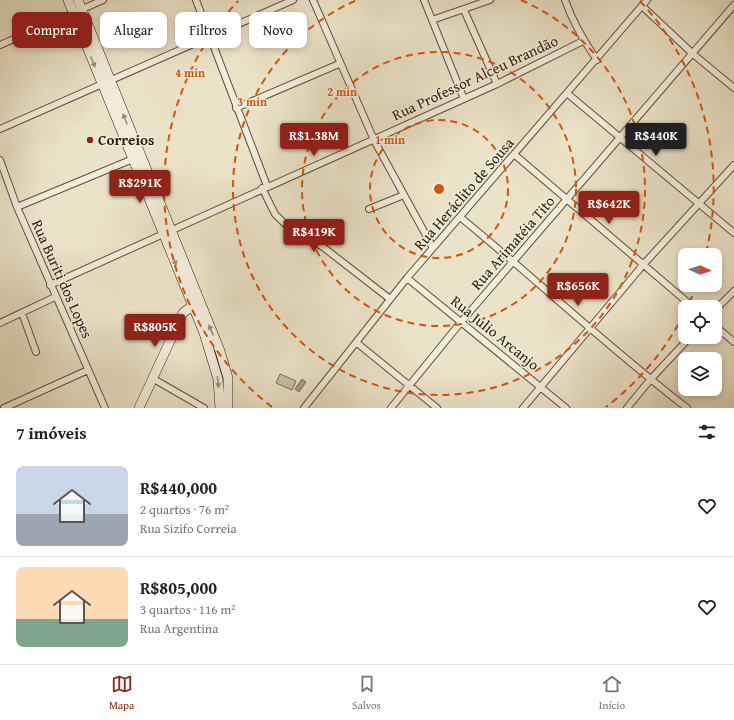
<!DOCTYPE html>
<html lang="pt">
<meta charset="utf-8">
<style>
:root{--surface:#fff;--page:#f2f2f2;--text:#202124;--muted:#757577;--line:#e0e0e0;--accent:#8f2418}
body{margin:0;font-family:"Gentium Book Plus",serif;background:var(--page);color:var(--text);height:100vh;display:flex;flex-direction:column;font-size:15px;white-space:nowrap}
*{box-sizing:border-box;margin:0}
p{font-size:13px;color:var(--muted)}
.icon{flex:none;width:22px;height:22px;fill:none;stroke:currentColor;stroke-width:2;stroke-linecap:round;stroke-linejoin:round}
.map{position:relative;height:408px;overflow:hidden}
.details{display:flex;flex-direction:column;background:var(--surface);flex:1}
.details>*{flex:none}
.top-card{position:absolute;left:12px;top:12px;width:400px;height:36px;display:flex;gap:8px}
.needle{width:26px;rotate:93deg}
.buttons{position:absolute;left:678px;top:248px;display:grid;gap:8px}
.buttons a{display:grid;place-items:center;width:44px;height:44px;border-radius:8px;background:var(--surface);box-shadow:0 2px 6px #0003;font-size:20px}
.price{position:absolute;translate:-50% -34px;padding:0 9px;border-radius:4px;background:var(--accent);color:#fff;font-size:13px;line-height:26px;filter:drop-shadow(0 1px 2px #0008)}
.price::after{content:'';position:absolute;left:50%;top:24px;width:12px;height:9px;margin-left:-6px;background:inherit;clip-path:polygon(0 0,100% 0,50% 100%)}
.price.on{background:#222;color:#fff}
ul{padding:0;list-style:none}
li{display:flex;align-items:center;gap:12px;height:100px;padding:0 16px}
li+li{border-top:1px solid var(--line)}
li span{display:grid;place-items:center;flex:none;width:112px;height:80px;border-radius:8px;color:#555}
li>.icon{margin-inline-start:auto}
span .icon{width:48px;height:48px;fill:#fffc;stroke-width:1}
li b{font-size:17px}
h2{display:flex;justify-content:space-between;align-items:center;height:48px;padding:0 16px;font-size:17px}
.tag{padding:0 14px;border-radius:8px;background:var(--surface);box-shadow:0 2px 6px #0003;font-size:14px;line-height:36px}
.tag.on{background:var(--accent);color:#fff}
.tab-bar{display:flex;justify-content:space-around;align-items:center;height:56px;border-top:1px solid var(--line);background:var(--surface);font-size:11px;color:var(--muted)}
.tab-bar a{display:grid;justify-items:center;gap:2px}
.tab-bar .on{color:var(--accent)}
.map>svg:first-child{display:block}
.green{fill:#cbc1a8;stroke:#7e6e5a}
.water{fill:#ab9f88;stroke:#7a6a57}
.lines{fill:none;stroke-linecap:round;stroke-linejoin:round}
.street-casing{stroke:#5f4c3c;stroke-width:8}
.secondary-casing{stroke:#301a0d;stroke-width:10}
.street{stroke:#f2eddb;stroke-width:6}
.secondary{stroke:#f2eddb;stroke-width:9}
.oneway{fill:#9b8e7e}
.ring{fill:none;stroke:#d6530c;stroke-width:2;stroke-dasharray:7 5}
.poi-dot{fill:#8f2418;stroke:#f2eddb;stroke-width:1.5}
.labels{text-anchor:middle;stroke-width:3;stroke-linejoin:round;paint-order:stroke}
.street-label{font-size:15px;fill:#301a0d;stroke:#f2eddb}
.poi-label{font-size:15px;font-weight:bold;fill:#301a0d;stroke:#f2eddb;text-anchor:start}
.centre{fill:#d6530c;stroke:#f2eddb;stroke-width:2}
.ring-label{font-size:12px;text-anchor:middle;font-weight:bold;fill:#d6530c;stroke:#f2eddb;stroke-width:3;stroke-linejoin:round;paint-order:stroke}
</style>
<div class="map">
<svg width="734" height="408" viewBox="0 0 734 408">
<rect width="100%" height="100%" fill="#ebe3c8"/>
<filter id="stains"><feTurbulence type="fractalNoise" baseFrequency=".005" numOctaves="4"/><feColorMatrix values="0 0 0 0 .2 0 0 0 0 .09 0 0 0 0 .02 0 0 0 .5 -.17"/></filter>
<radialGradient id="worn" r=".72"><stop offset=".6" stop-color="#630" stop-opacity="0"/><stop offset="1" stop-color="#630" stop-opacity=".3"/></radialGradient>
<!-- green -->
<path class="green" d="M 280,374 L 296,381 L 292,390 L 276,383 Z"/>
<!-- water -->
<path class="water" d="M 302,379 L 306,382 L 299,392 L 295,389 Z"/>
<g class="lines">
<defs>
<path id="street" d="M 196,0 L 267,186
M 313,0 L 374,140 L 433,248
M 424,0 L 464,99
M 565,0 C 573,23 583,40 597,60
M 642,6 L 693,54 L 734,88
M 464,10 L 497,84
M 432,20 L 490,0
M 0,45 L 103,0
M 568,94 L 734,233
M 236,108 L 339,64
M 0,129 L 293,0
M 515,155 L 693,307
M 0,160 L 17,207 L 105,408
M 262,188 L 275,214 L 284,223 L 323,247 L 390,299
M 17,207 L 133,159
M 369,209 L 404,195
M 460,217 C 537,280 609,348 687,408
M 407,278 L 566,408
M 50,285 L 497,84 L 583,41
M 715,310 L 734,291
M 22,313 L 36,352
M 0,323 L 55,297
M 715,326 L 734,342
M 357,343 L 437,408
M 152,378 L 204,408
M 4,408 L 88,370
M 304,408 L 407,278 L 647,0
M 391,408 L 461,322 L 734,5
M 523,408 L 643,265 L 734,165
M 627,408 L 650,380 L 690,337"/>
<path id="secondary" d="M 68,0 L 204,333 L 218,379 L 220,408
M 78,0 L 220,351 L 228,378 L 228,408
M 139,408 L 183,313 L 197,302"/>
</defs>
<!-- street casing -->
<use href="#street" class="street-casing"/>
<!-- secondary casing -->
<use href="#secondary" class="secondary-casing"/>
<!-- street -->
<use href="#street" class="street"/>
<!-- secondary -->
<use href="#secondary" class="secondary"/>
</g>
<!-- one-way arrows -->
<defs><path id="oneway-solid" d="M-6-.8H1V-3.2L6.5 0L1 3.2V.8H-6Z"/></defs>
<g class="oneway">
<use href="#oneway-solid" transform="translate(93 62) rotate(68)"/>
<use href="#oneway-solid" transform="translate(125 119) rotate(-112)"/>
<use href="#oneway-solid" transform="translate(174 260) rotate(67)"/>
<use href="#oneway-solid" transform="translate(211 330) rotate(-113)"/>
<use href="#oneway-solid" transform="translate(218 382) rotate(83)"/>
</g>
<!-- distance rings -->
<g class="ring">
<circle cx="439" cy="189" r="69"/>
<circle cx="439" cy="189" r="137"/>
<path d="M521 0A206 206 0 1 1 357 0"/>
<path d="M697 285A275 275 0 0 1 688 305M684 314A275 275 0 0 1 606 407M272 407A275 275 0 0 1 238 1M640 1A275 275 0 0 1 706 253"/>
</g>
<!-- markers -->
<circle class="poi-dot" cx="90" cy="140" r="4"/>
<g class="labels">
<!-- street labels -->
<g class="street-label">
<text transform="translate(475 78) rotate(-25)" y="5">Rua Professor Alceu Brandão</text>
<text transform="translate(464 194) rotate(-49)" y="5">Rua Heráclito de Sousa</text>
<text transform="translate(513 243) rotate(-49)" y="5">Rua Arimatéia Tito</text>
<text transform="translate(62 279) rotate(66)" y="5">Rua Buriti dos Lopes</text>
<text transform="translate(495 333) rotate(39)" y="5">Rua Julio Arcanjo</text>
</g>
<!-- poi labels -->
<g class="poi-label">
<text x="98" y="145">Correios</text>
</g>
</g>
<circle cx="439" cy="189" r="6" class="centre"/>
<g class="ring-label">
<text x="190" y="77">4 min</text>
<text x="342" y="96">2 min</text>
<text x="252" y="106">3 min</text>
<text x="390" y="144">1 min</text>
</g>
<rect width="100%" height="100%" filter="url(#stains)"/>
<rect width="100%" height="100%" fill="url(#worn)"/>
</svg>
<div class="buttons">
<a><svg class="needle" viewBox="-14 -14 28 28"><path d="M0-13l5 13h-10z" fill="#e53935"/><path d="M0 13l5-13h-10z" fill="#757577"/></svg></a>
<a><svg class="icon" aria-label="locate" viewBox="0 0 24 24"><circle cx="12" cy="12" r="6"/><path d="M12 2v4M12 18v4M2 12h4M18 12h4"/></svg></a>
<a><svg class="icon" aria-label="layers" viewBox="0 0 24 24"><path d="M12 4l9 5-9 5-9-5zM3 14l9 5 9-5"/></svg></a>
</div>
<b class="price" style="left:314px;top:157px">R$1.38M</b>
<b class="price on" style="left:656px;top:157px">R$440K</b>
<b class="price" style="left:140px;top:204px">R$291K</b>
<b class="price" style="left:609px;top:225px">R$642K</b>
<b class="price" style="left:314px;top:253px">R$419K</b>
<b class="price" style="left:578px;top:307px">R$656K</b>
<b class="price" style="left:155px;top:348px">R$805K</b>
<div class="top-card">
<a class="tag on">Comprar</a>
<a class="tag">Alugar</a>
<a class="tag">Filtros</a>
<a class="tag">Novo</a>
</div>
</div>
<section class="details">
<h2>7 imóveis<svg class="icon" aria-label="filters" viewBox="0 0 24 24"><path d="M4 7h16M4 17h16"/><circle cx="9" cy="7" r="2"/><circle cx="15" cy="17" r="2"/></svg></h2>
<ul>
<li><span style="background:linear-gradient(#c9d6e8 60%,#9aa5b1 0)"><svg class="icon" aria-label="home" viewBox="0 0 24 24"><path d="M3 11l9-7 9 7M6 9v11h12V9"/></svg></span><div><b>R$440,000</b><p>2 quartos · 76 m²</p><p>Rua Sizifo Correia</p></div><svg class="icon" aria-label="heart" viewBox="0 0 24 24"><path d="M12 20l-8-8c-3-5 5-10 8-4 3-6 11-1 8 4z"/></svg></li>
<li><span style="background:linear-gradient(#ffd9b3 65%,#7fa58c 0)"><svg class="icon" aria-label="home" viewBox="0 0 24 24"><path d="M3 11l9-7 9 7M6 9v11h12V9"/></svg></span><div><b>R$805,000</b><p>3 quartos · 116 m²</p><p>Rua Argentina</p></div><svg class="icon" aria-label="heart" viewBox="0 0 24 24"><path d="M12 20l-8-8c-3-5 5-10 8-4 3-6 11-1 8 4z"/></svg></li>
</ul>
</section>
<nav class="tab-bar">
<a class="on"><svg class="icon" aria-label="map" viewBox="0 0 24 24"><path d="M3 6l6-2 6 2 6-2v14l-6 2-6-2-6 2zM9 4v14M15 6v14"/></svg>Mapa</a>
<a><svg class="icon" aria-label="saved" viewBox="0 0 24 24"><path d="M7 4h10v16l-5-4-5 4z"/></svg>Salvos</a>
<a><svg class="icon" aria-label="home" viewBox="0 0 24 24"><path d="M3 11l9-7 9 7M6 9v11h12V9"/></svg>Início</a>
</nav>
